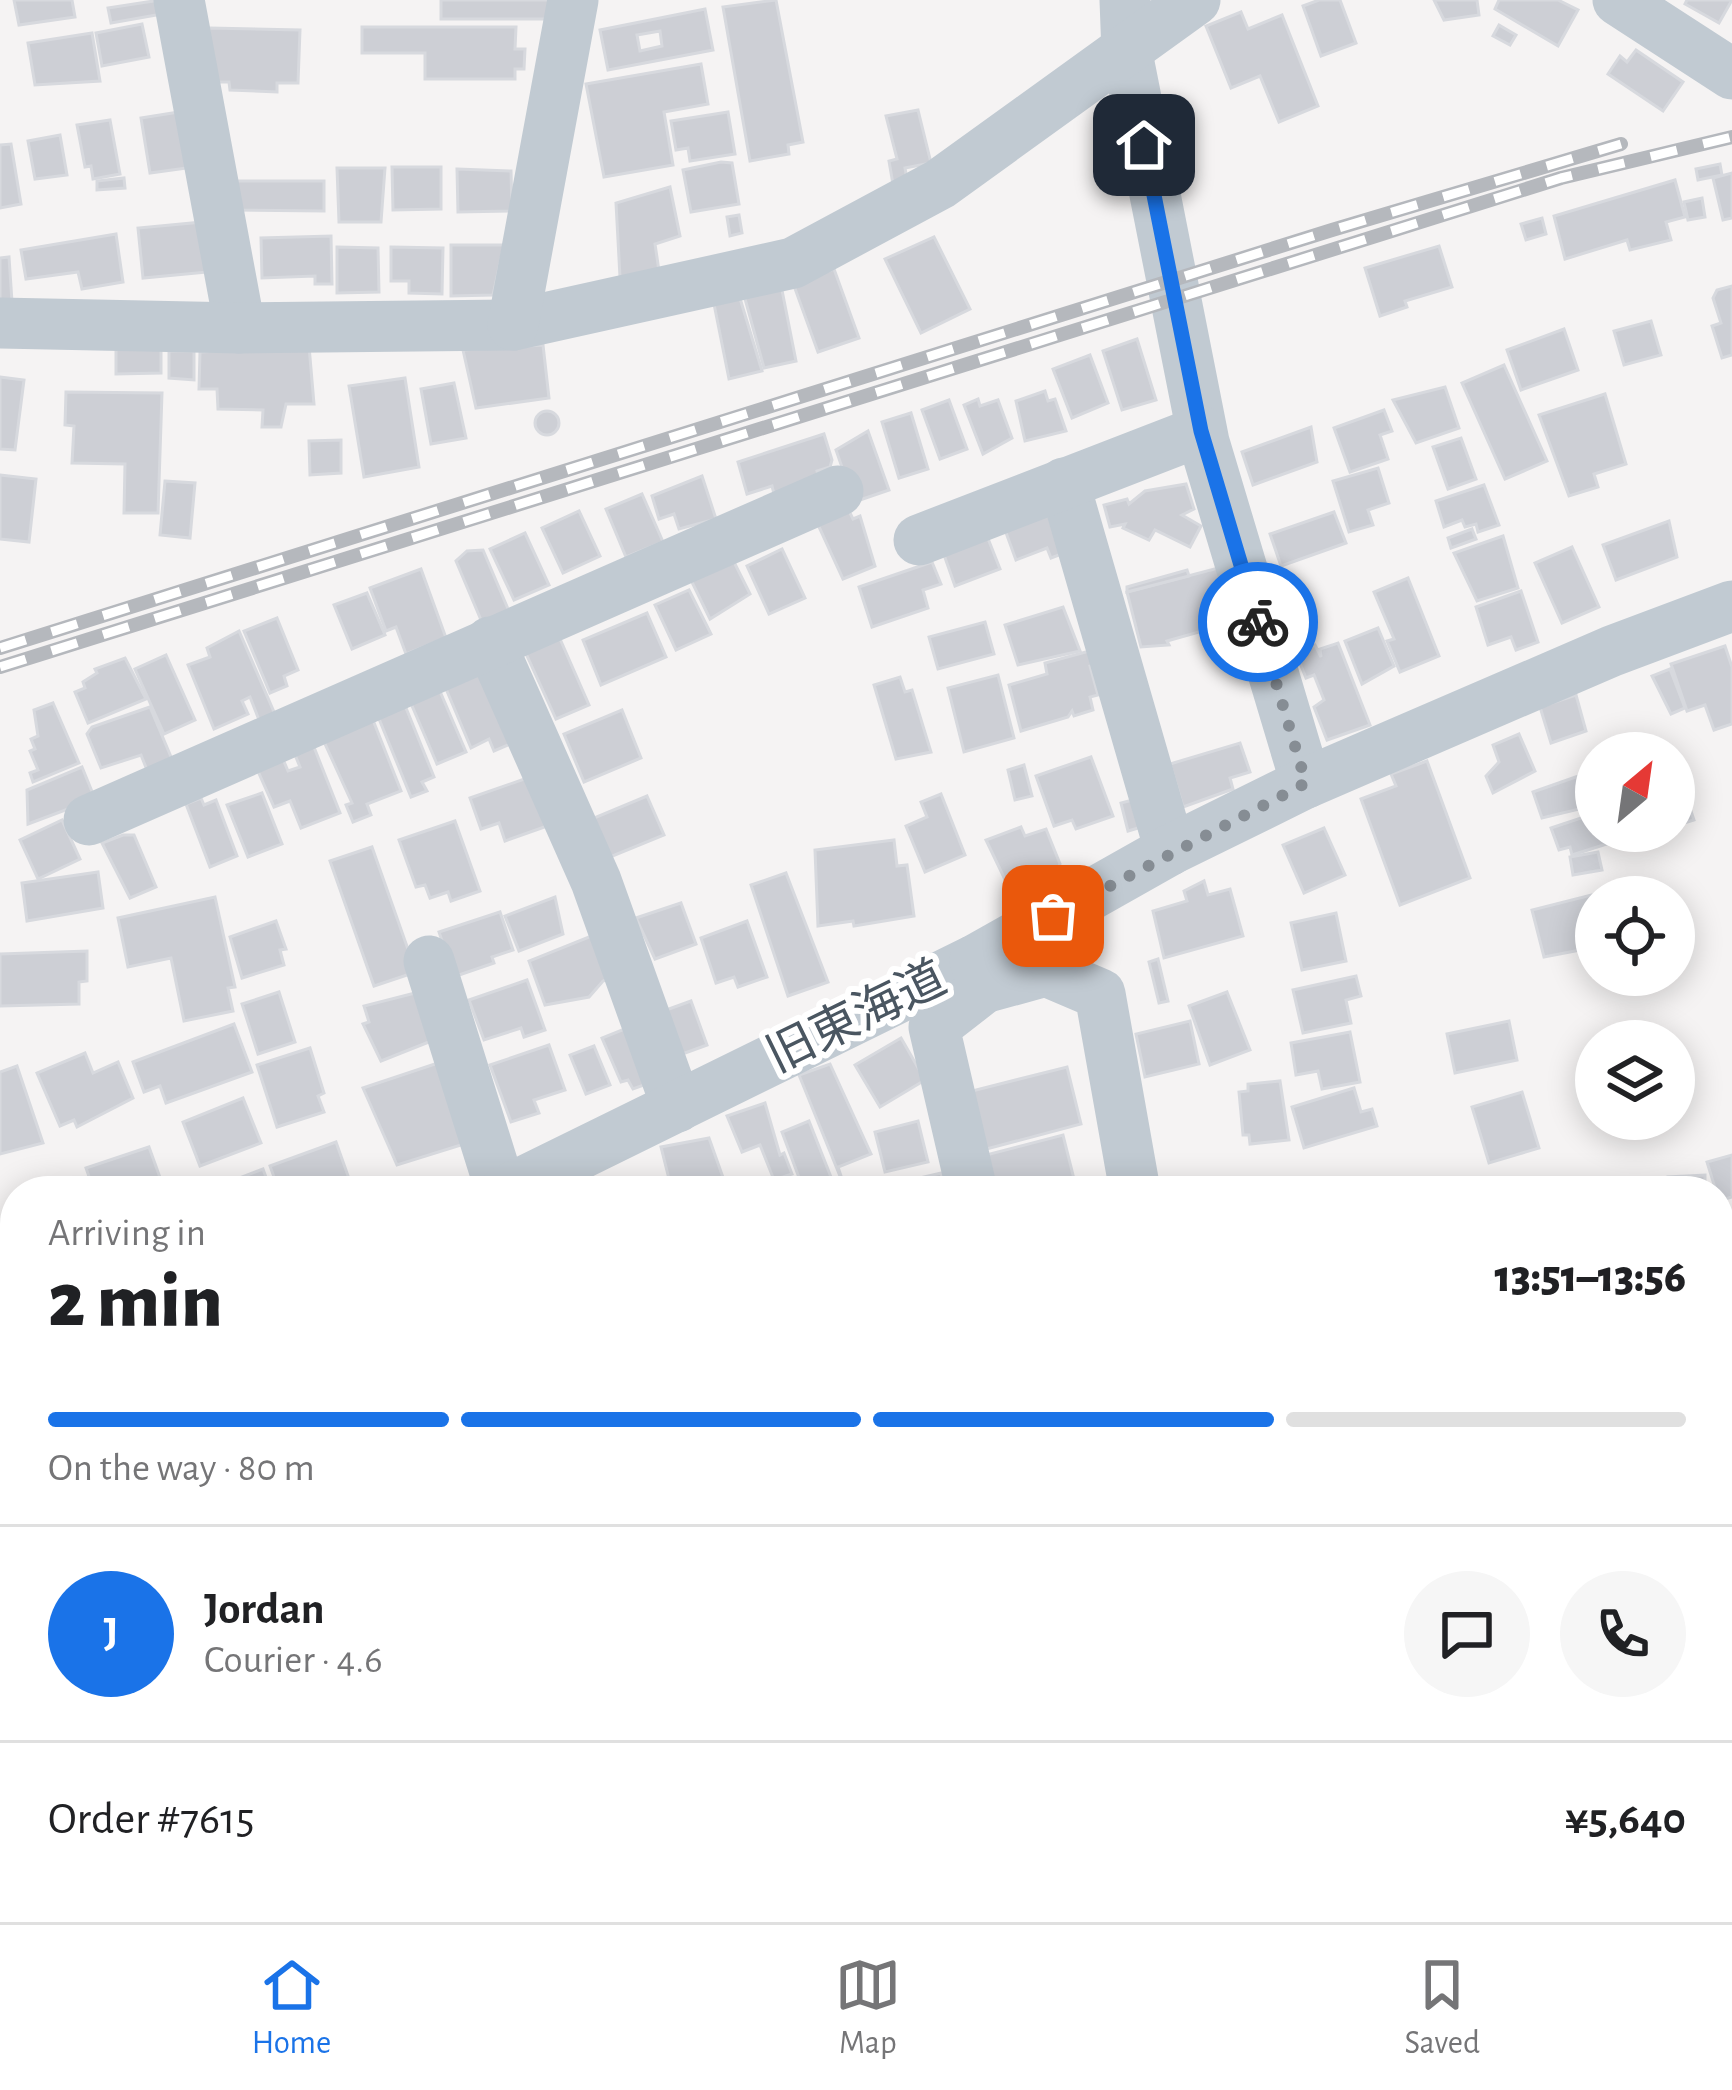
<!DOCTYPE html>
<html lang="en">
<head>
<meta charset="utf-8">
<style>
	:root { --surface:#fff; --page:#f6f6f6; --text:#202124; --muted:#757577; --line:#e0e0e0; --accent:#1a73e8 }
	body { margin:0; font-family:"Alegreya Sans","Noto Sans JP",sans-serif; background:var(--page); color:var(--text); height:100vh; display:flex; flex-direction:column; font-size:45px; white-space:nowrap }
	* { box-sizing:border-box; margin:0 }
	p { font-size:39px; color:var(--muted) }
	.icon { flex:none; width:66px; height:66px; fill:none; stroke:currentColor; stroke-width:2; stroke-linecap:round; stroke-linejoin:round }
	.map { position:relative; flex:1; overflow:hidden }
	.panel { position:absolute; left:0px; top:1176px; width:1734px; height:747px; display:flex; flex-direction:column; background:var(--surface); border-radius:48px 48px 0 0; box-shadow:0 6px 30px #0003 }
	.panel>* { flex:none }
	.needle { width:78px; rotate:29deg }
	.controls { position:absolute; left:1575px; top:732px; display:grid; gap:24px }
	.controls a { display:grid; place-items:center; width:120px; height:120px; border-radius:50%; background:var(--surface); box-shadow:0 6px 30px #0003; font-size:60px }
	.pin { position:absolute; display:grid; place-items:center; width:102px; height:102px; color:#fff; margin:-51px; border-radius:24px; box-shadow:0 6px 18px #0006 }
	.courier { position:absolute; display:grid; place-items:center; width:120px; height:120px; margin:-60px; border:9px solid #1a73e8; border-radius:50%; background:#fff; color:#222; box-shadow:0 3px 15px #0007 }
	.summary em { font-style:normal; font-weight:800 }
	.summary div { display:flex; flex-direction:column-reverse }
	.summary { display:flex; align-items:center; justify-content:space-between; height:204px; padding:0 48px }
	h1 { font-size:78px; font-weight:800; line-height:90px }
	.bar { display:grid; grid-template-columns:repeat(4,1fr); gap:18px 12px; align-content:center; height:144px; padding:0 48px }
	.bar i { height:15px; border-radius:9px; background:var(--line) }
	.bar .on { background:var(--accent) }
	.bar p { grid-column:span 4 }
	.line { display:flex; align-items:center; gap:30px; padding:0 48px; border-top:3px solid var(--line) }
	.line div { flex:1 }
	.round { display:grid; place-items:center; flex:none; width:126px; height:126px; border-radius:63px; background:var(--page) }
	.menu { display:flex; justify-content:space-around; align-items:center; height:168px; border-top:3px solid var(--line); background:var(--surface); font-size:33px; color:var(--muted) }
	.menu a { display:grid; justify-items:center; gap:6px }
	.menu .on { color:var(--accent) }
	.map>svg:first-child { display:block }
</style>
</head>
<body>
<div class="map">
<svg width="1732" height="1922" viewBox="0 0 1732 1922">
	<rect width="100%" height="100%" fill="#f5f3f3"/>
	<g fill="#cdcfd5" stroke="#d7d9de" stroke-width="3" fill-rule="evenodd">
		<path d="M14 0H72L75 17 19 25Z"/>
		<path d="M160 0 162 14 111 23 108 8Z"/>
		<rect x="441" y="0" width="117" height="19"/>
		<path d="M776 0 803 142 788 145 789 154 750 161 723 7Z"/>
		<path d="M1319 0H1340L1356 43 1321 56 1303 6Z"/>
		<path d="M1434 0H1477L1479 15 1444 20Z"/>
		<path d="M1499 0H1558L1578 10 1558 46 1495 9Z"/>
		<path d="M1687 0H1732L1719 23 1685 4Z"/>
		<path d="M705 9 713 50 608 70 600 30ZM660 31 662 46 640 51 637 35Z"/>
		<path d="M1241 12 1248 29 1282 15 1318 106 1279 122 1260 76 1231 88 1206 26Z"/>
		<path d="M142 24 149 57 102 66 96 33Z"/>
		<path d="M1499 25 1516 35 1510 45 1493 36Z"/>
		<path d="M362 27H516L515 49H525L524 69H515V79H425V53H362Z"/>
		<path d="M209 28 300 30 298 83H277V92L230 90 229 82H208Z"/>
		<path d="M92 33 100 81 35 85 28 43Z"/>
		<path d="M1636 50 1683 82 1663 111 1608 74 1620 56 1627 62Z"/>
		<path d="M701 64 708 104 664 112 673 165 604 177 586 84Z"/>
		<path d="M918 110 931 163 905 168 908 186 894 190 889 161 897 159 886 116Z"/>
		<path d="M185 111 194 167 150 173 141 118Z"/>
		<path d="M728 112 735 154 690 161 688 148 676 150 671 121Z"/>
		<path d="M110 120 120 174 93 179 91 166 85 167 77 125Z"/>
		<path d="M60 135 67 175 35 179 28 141Z"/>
		<path d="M11 144 21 204 0 208V145Z"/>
		<path d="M721 162 732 163 739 204 691 212 683 170Z"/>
		<path d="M1720 164 1722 175 1698 180 1696 169Z"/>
		<path d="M392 167H441V209L393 210Z"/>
		<path d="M337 168H385L381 222H339Z"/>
		<path d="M457 169 511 171 512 211 458 212Z"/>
		<path d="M1732 173V218L1723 220 1713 178Z"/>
		<path d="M124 178 125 188 97 190V181Z"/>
		<path d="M1675 180 1685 217 1666 222 1671 240 1630 250 1627 240 1565 259 1554 216Z"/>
		<path d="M237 181H324V211L237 210Z"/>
		<path d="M670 187 680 236 655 244 659 271 620 277 616 203Z"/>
		<path d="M1702 198 1705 217 1688 220 1684 202Z"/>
		<path d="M739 215 742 233 730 236 727 217Z"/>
		<path d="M1542 218 1546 234 1526 240 1521 224Z"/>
		<path d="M203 222 208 272 143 278 138 228Z"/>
		<path d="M116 234 123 282 82 289 78 272 26 279 21 250Z"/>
		<path d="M331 236 332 284H315V276L262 278 261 238Z"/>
		<path d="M934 237 970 309 921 333 885 259Z"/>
		<path d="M451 245H504L493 295 451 296Z"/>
		<path d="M1439 246 1452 287 1405 301 1407 307 1380 316 1365 268Z"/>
		<path d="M337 247 378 248 379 292 337 293Z"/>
		<path d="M391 247 443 248 442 294 409 293V281H391Z"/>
		<path d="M9 257 12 302 0 303V258Z"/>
		<path d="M834 269 859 338 818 352 793 283Z"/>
		<path d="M779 275 796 361 764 368 741 284Z"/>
		<path d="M1732 286V355L1722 358 1712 326 1721 323 1713 298 1717 290Z"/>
		<path d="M739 295 762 371 729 379 714 304Z"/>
		<path d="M1651 321 1661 355 1624 365 1614 331Z"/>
		<path d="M1564 329 1578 370 1521 390 1507 350Z"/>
		<path d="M1137 339 1156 400 1122 410 1103 351Z"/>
		<path d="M543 345 549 398 476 408 463 350Z"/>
		<path d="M309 346 314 404H286L281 427H262L263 410 218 409 217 389H199L200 352Z"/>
		<path d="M161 347V373L116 374V348Z"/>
		<path d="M169 351H194V380L169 378Z"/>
		<path d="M1090 355 1108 403 1072 418 1053 369Z"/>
		<path d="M1504 365 1547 461 1505 479 1462 383Z"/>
		<path d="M0 377 24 380 15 450 0 449Z"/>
		<path d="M405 378 419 467 364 477 349 386Z"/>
		<path d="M454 383 466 438 431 444 421 389Z"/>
		<path d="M1445 387 1459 428 1416 443 1393 400Z"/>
		<path d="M1045 391 1048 401 1055 399 1066 431 1025 441 1016 401Z"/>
		<path d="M66 392 162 393 158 513H124L125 464 72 463 74 426 65 425Z"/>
		<path d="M1605 394 1626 464 1594 474 1598 487 1569 496 1539 415Z"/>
		<path d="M978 399 980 406 998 400 1012 438 983 454 964 405Z"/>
		<path d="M949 400 967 449 940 459 922 410Z"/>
		<path d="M1384 410 1392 431 1380 435 1388 459 1350 472 1334 428Z"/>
		<circle cx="547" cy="423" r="12"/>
		<path d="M911 413 928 469 899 478 882 422Z"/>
		<path d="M1311 427 1317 462 1253 485 1242 452Z"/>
		<path d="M868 431 889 490 854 502 836 450Z"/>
		<path d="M824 434 832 460 830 467 817 471 819 479 774 494 772 486 747 494 738 462Z"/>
		<path d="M1461 438 1476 479 1448 489 1433 447Z"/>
		<path d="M341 440V473L310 475 309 441Z"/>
		<path d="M1378 468 1389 503 1368 510 1373 525 1349 532 1333 481Z"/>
		<path d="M0 475 36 479 29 542 0 539Z"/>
		<path d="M702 476 716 519 679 529 674 514 659 519 652 496Z"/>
		<path d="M165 481 195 483 190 538 160 535Z"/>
		<path d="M1186 484 1194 509 1182 515 1201 526 1190 547 1155 530 1149 540 1123 528 1125 524 1110 527 1104 505 1127 499 1129 504 1145 491Z"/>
		<path d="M1484 485 1499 525 1478 532 1476 524 1465 527 1462 520 1444 527 1436 501Z"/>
		<path d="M642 494 663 542 626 557 606 509Z"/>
		<path d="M845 503 853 519 860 516 875 566 843 579 814 516Z"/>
		<path d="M1059 510 1075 549 1051 558 1047 548 1016 560 1005 530Z"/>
		<path d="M579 511 600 556 563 573 542 528Z"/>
		<path d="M1334 512 1346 543 1281 566 1270 534Z"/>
		<path d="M1669 521 1677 557 1616 580 1603 545Z"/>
		<path d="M1472 529 1476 539 1451 548 1448 538Z"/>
		<path d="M525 533 549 585 514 600 490 549Z"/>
		<path d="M987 536 1000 569 955 586 943 552Z"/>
		<path d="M1503 536 1518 588 1477 601 1454 553Z"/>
		<path d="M1572 547 1599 607 1562 623 1535 563Z"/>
		<path d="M782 549 805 598 769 614 747 566Z"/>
		<path d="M483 550 511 616 484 627 456 561 467 551Z"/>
		<path d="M730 554 750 594 710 619 688 574Z"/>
		<path d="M932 562 941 584 923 590 928 608 872 627 859 587Z"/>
		<path d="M1218 568 1231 623 1167 641 1169 645 1141 647 1127 592Z"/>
		<path d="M421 569 446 638 406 654 396 627 386 631 370 588Z"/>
		<path d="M1187 570 1189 576 1127 592V587Z"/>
		<path d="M1408 578 1439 656 1400 672 1387 641 1394 639 1374 592Z"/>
		<path d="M689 590 711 634 676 650 655 605Z"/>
		<path d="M1521 591 1538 642 1516 650 1511 637 1488 645 1476 607Z"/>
		<path d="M367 593 385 635 352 649 334 605Z"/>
		<path d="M1063 607 1080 651 1018 665 1005 625Z"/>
		<path d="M647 613 666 657 601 685 583 640Z"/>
		<path d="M277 618 298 670 284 676 287 686 270 693 244 631Z"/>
		<path d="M985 622 994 654 938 669 929 637Z"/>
		<path d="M1378 628 1394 666 1362 684 1345 641Z"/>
		<path d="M239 631 277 719 261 725 250 697 242 701 248 714 214 729 188 665 210 657 207 648Z"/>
		<path d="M557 632 589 705 556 719 523 647Z"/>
		<path d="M1338 643 1370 725 1327 740 1314 707 1324 700 1314 675 1306 678 1296 653 1315 645 1321 657 1320 649Z"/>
		<path d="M1725 646 1732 667V724L1714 730 1705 705 1687 711 1671 664Z"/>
		<path d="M1093 650 1098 664 1090 666 1098 695 1090 697 1093 710 1074 716 1072 711 1068 717 1021 731 1009 685 1047 674 1045 663Z"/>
		<path d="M166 655 195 720 164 734 135 669Z"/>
		<path d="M125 658 146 699 88 723 75 692 85 688 83 682 97 673 95 669Z"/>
		<path d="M1670 669 1685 708 1671 714 1652 676Z"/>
		<path d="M492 670 520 740 494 751 489 739 471 748 444 684Z"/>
		<path d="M998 675 1014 738 964 752 948 688Z"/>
		<path d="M900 677 905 692 912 690 931 752 896 759 874 685Z"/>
		<path d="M439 689 466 752 437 764 410 701Z"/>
		<path d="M1576 695 1586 731 1551 743 1540 707Z"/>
		<path d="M402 698 434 777 422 782 427 791 411 797 375 709Z"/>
		<path d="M53 703 79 763 33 782 30 773 38 770 30 751 35 749 31 739 38 736 34 710Z"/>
		<path d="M150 707 174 764 149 775 141 755 101 768 87 734 92 727Z"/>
		<path d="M622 710 641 758 584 782 564 734Z"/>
		<path d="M371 715 401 791 367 804 371 815 353 822 346 805 352 803 321 735Z"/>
		<path d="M1519 734 1535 771 1493 793 1486 776 1499 762 1493 745Z"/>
		<path d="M310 737 340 813 301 828 290 801 274 807 253 760 280 752 288 771 300 767 291 745Z"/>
		<path d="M1240 743 1250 772 1230 778 1233 789 1183 807 1170 764Z"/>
		<path d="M1091 757 1113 816 1076 829 1072 820 1054 826 1036 776Z"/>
		<path d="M1427 761 1470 878 1400 905 1361 799 1396 786 1391 774Z"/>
		<path d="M1674 761 1694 820 1674 826Z"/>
		<path d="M1024 765 1032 796 1015 800 1008 770Z"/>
		<path d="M82 767 95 799 28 824 27 790Z"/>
		<path d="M1587 773 1596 805 1542 818 1533 792Z"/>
		<path d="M533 776 550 825 505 841 499 823 481 829 470 798Z"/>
		<path d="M262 793 282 844 248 857 227 805Z"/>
		<path d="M941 794 965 855 925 872 906 826 927 817 921 802Z"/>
		<path d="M647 796 664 835 610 857 594 818Z"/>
		<path d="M201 798 204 805 216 800 237 856 210 867 186 804Z"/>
		<path d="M1136 799 1145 826 1128 831 1121 803Z"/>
		<path d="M1596 813V831H1612L1616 841 1572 855 1570 847 1559 850 1551 828Z"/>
		<path d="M62 820 80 859 38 879 20 840Z"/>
		<path d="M455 821 480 891 451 901 448 892 430 898 425 885 416 887 399 840Z"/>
		<path d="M1021 827 1025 836 1046 829 1060 864 1056 871 1010 890 986 840Z"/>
		<path d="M1324 828 1345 875 1304 893 1283 845Z"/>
		<path d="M123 835H134L156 887 130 898 102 843Z"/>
		<path d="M894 840 897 866 907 865 914 916 854 926 853 921 818 926 815 850Z"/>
		<path d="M372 847 416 972 374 986 330 861Z"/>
		<path d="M1598 852 1602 870 1573 875 1570 857Z"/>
		<path d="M98 872 103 908 27 921 22 883Z"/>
		<path d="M786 873 828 982 788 996 751 885Z"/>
		<path d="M1204 881 1208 895 1230 889 1243 936 1164 958 1153 911 1187 901 1184 891Z"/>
		<path d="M1615 889 1617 897H1596V947L1544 957 1532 910Z"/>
		<path d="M215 897 235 987 228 988 233 1011 184 1021 171 958 128 967 118 918Z"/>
		<path d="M555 897 563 934 519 951 505 916Z"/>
		<path d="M681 903 696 944 655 959 636 918Z"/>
		<path d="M500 912 513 950 492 957 494 963 459 975 452 970 439 932Z"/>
		<path d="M1336 913 1346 961 1302 970 1291 923Z"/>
		<path d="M276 921 286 949 280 950 284 965 242 978 230 937Z"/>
		<path d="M747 921 767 977 738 987 734 977 716 983 701 938Z"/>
		<path d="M604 931 621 974 603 981 589 997 545 1005 529 961Z"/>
		<path d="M87 951V981L79 982V1004L0 1006V954Z"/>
		<path d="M1158 959 1168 1001 1159 1003 1149 962Z"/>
		<path d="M1356 976 1361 996 1346 1000 1351 1023 1303 1033 1293 990Z"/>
		<path d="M527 980 545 1030 524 1037 521 1028 484 1040 469 1000Z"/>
		<path d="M279 992 295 1042 258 1054 242 1004Z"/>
		<path d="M1227 992 1250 1050 1210 1065 1189 1006Z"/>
		<path d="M415 993 444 1036 381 1061 363 1024 369 1022 364 1006Z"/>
		<path d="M691 1001 707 1045 674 1057 658 1013Z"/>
		<path d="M1190 1021 1199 1064 1145 1077 1136 1034Z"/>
		<path d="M1509 1021 1517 1060 1455 1073 1447 1034Z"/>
		<path d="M642 1022 663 1078 633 1089 628 1080 621 1082 602 1038Z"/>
		<path d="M234 1024 252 1072 166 1103 160 1086 144 1092 133 1062Z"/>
		<path d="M1350 1032 1360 1082 1322 1089 1318 1071 1296 1075 1291 1043Z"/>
		<path d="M901 1038 925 1080 880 1107 855 1065Z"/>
		<path d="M549 1045 565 1090 534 1100 539 1113 511 1122 490 1065Z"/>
		<path d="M594 1046 610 1085 586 1094 570 1055Z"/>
		<path d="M310 1048 324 1093 318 1096 324 1112 277 1127 257 1065Z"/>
		<path d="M85 1053 93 1073 118 1062 133 1098 77 1127 74 1120 60 1126 37 1073Z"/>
		<path d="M453 1058 477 1140 397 1165 363 1088Z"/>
		<path d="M830 1064 871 1154 838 1167 846 1191 799 1075Z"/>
		<path d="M17 1066 43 1143 0 1154V1072Z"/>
		<path d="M1067 1067 1081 1124 979 1151 964 1093Z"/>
		<path d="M1280 1081 1289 1140 1250 1144 1249 1135H1243L1239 1092 1248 1091V1084Z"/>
		<path d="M1354 1088 1361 1112 1372 1109 1377 1126 1304 1148 1292 1107Z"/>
		<path d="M1522 1092 1539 1148 1489 1163 1472 1107Z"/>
		<path d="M243 1098 261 1143 200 1166 183 1122Z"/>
		<path d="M765 1103 780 1155 784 1153 792 1174 774 1180 760 1145 742 1152 727 1116Z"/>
		<path d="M809 1121 836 1190 835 1191H804L782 1132Z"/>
		<path d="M918 1121 928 1162 885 1172 875 1132Z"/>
		<path d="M1063 1135 1077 1191H995L986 1155Z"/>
		<path d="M709 1138 726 1186 672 1191 661 1147Z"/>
		<path d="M336 1142 352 1187 279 1191 270 1166Z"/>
		<path d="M149 1147 162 1183 139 1191H94L86 1168Z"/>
		<path d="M1732 1155V1197L1719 1201 1707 1162Z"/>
		<path d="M263 1169 271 1191H209L208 1190Z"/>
		<path d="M941 1173 946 1191H891L889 1185Z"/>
		<path d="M1705 1175V1184L1669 1187 1668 1177Z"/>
		<path d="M1732 1405V1463H1719V1406Z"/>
		<path d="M1719 1531 1732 1538V1574L1719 1576Z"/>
		<path d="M15 1698V1771L5 1774 0 1759V1703Z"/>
		<path d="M1721 1833 1732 1836V1888L1721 1885 1719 1878Z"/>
		<rect x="1090" y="1908" width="61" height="14"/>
		<path d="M1171 1908H1201L1202 1922H1171Z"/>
		<rect x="1262" y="1908" width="77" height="14"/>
		<path d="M1359 1908H1418L1417 1920 1359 1922Z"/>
	</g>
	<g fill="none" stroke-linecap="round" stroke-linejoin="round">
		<g stroke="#c1cad2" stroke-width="51">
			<path d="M179 0 240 328"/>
			<path d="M1125 0 1127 53 1204 442 1306 783"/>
			<path d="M1618 0 1732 74"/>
			<path d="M0 323 240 328 513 325 793 263 940 184 1195 0"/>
			<path d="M513 325 573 0"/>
			<path d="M1064 483 1170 850"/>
			<path d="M919 540 1201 431"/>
			<path d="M490 642 596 881 677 1107"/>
			<path d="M89 820 838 491"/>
			<path d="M429 961 501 1191"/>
			<path d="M984 988 1046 971 1100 994 1135 1191"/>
			<path d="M505 1191 975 960 1170 850 1306 783 1612 651 1732 606"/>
			<path d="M972 1191 934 1027 984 988 975 960"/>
			<path d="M0 1443 15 1436"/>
			<path d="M0 1512 15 1487"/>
			<path d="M1719 1514 1732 1513"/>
			<path d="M1719 1612 1732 1606"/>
			<path d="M1060 1922 1063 1908"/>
			<path d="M1556 1922 1579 1908"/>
		</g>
		<defs>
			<g id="rail">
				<path d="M0 648 1332 230 1621 144"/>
				<path d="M0 667 1561 178 1732 137"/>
			</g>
		</defs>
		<use href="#rail" stroke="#b5b8bd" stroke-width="14"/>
		<use href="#rail" stroke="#fff" stroke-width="9" stroke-dasharray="27" stroke-linecap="butt"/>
	</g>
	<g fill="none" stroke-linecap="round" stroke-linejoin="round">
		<path stroke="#868d94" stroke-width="12" stroke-dasharray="0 21.6" d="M1053 916 1306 783 1258 622"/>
		<path stroke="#1a73e8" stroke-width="15" d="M1144 145 1201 431 1258 622"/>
	</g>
	<g text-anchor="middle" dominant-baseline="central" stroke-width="12" stroke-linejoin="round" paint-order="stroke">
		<g font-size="48" fill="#4a5661" stroke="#fff">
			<text transform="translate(857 1018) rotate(-26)">旧東海道</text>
		</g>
	</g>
</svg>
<div class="controls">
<a><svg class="needle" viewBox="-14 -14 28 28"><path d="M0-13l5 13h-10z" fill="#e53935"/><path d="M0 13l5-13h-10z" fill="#757577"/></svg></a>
<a><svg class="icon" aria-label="locate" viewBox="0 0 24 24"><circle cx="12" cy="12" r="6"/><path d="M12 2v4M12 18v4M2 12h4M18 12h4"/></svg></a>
<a><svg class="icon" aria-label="layers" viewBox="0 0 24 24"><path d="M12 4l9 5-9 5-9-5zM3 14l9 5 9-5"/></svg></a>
</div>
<div class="pin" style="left:1053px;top:916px;background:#ea580c"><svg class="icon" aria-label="bag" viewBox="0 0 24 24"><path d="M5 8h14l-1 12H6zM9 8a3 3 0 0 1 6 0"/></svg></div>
<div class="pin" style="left:1144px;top:145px;background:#1f2937"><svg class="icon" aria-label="home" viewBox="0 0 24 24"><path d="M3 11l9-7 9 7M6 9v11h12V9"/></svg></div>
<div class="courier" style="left:1258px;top:622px"><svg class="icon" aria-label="bike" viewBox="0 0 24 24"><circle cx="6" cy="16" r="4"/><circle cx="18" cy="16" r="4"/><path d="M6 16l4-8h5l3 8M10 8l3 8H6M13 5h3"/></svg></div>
<section class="panel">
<div class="summary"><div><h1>2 min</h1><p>Arriving in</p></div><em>13:51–13:56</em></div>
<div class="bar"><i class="on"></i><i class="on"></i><i class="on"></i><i></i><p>On the way · 80 m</p></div>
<div class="line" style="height:216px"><b class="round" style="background:var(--accent);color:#fff">J</b><div><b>Jordan</b><p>Courier · 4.6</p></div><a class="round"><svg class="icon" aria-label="chat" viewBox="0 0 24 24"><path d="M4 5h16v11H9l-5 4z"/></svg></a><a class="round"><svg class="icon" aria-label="phone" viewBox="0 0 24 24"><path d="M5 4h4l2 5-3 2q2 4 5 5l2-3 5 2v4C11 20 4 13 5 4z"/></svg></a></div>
<div class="line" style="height:156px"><div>Order #7615</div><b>¥5,640</b></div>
</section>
</div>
<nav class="menu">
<a class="on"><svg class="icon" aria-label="home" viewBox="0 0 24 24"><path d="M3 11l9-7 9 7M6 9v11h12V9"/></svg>Home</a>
<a><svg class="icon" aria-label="map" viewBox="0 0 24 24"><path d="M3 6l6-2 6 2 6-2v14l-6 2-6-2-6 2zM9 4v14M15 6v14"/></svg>Map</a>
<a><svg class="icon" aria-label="saved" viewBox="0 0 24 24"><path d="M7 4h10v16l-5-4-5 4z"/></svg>Saved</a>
</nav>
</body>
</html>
